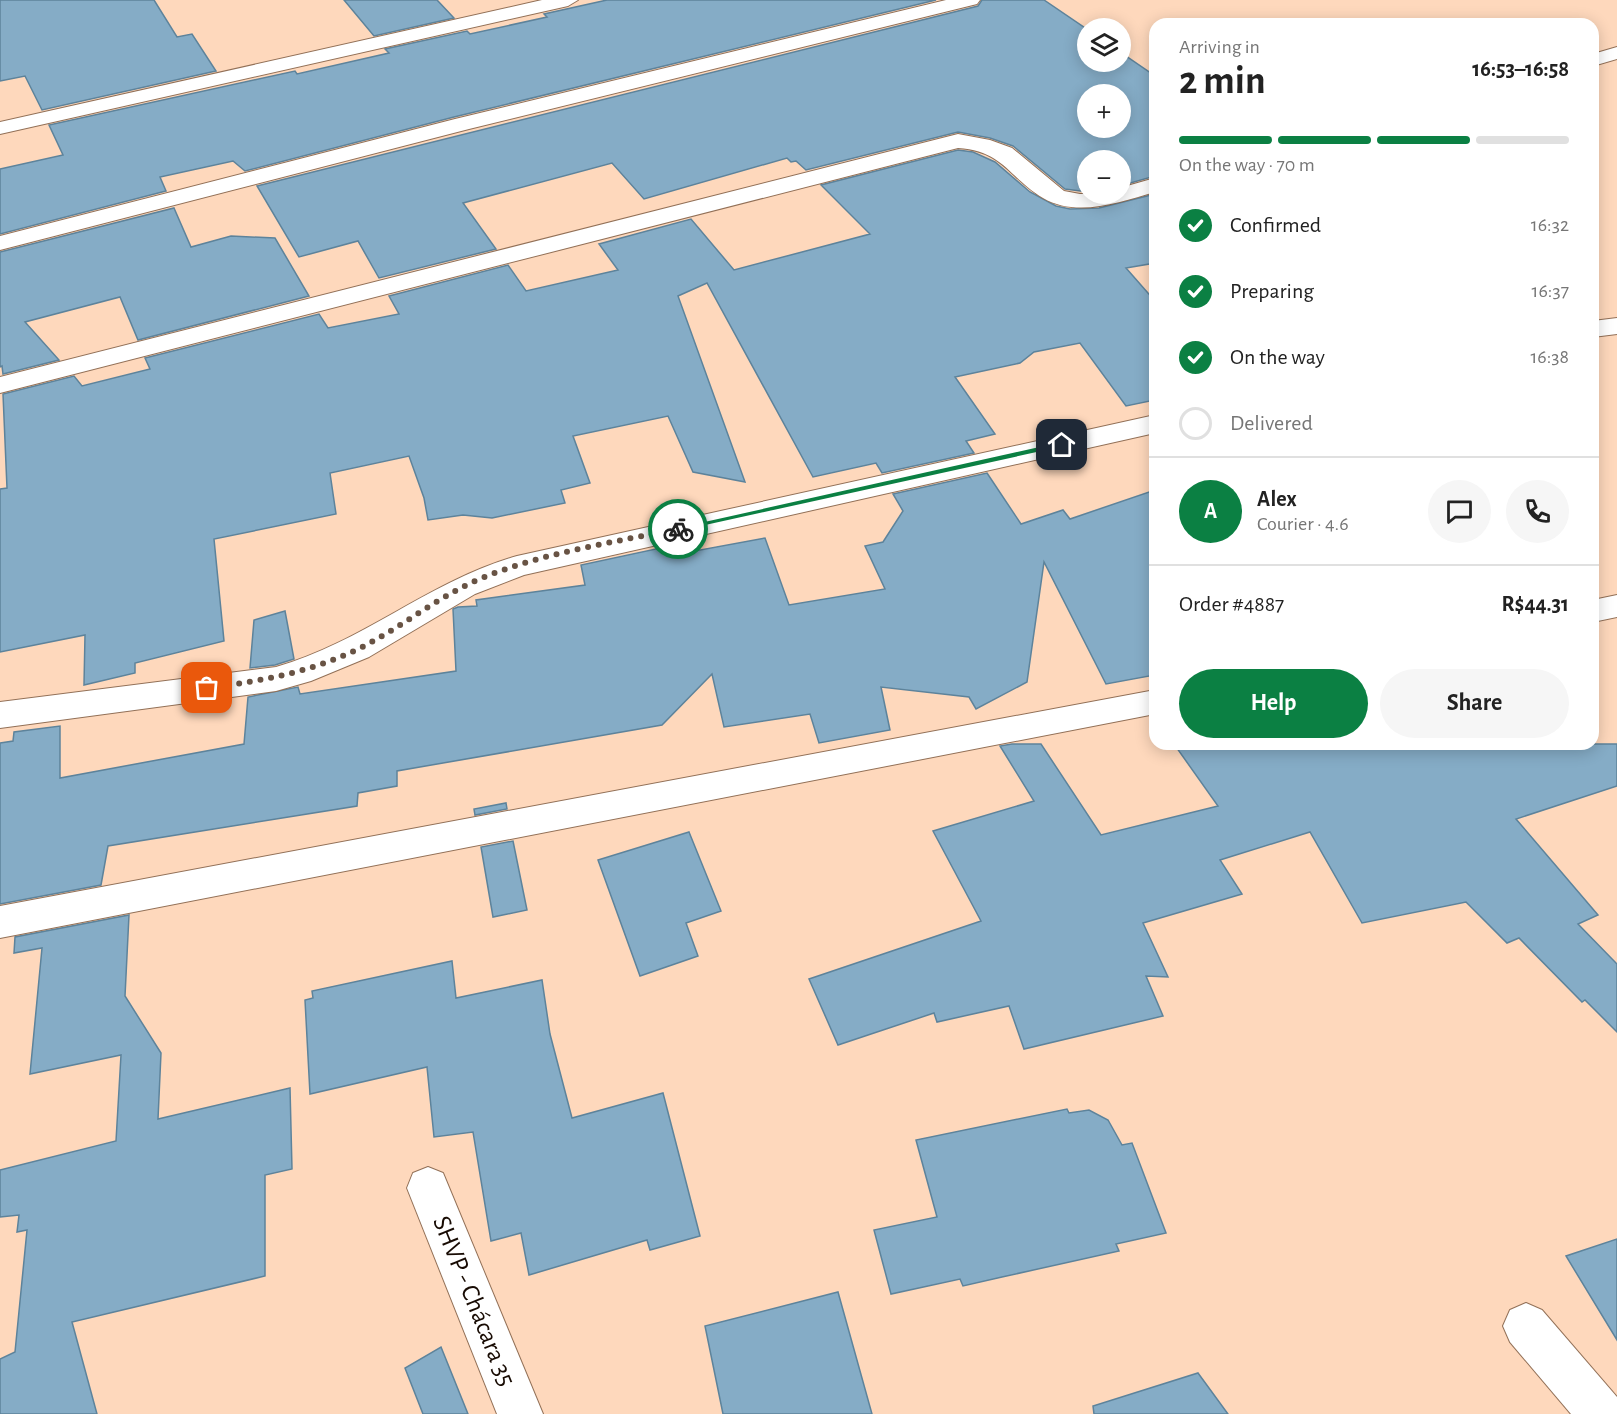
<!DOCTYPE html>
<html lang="en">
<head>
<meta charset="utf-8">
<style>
	:root { --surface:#fff; --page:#f6f6f6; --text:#222; --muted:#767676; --line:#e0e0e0; --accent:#0b8043 }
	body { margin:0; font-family:"Alegreya Sans",sans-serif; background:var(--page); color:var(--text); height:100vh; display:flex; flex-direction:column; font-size:22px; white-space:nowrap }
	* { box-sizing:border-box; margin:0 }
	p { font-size:20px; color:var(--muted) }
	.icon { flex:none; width:33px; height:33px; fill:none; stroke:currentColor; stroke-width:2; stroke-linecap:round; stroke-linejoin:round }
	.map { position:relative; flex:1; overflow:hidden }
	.panel { position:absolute; left:1149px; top:18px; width:450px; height:732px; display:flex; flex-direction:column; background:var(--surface); border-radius:18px; box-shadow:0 3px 15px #0003 }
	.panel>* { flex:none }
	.buttons { position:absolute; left:1077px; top:18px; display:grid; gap:12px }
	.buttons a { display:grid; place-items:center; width:54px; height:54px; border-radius:50%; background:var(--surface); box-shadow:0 3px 15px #0003; font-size:30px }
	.pin { position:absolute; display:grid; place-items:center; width:51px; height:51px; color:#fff; margin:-26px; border-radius:12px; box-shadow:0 3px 9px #0006 }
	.courier { position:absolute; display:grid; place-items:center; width:60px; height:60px; margin:-30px; border:4px solid #0b8043; border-radius:50%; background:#fff; color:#222; box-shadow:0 2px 8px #0007 }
	.head em { font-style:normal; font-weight:700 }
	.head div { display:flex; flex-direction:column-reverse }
	.head { display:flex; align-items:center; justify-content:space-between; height:102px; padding:0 30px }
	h1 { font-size:39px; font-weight:700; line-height:45px }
	.bar { display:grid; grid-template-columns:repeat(4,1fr); gap:9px 6px; align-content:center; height:72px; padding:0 30px }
	.bar i { height:8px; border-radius:4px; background:var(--line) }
	.bar .active { background:var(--accent) }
	.bar p { grid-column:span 4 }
	.line { display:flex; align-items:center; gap:15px; padding:0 30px; border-top:2px solid var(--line) }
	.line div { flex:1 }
	.round { display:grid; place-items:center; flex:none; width:63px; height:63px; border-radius:32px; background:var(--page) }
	ol { padding:0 30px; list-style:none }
	li { display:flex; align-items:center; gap:18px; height:66px }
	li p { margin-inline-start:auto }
	li .icon { padding:6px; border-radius:50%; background:var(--accent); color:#fff; stroke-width:4 }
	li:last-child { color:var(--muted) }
	li i { width:33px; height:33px; border:3px solid var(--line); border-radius:50% }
	.primary-button { display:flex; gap:12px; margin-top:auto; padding:12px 30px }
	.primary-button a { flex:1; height:69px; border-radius:36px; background:var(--accent); color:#fff; font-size:24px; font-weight:700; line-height:69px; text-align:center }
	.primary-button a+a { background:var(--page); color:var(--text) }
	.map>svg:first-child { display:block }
</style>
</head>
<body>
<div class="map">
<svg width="1617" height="1414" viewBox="0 0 1617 1414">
	<rect width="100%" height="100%" fill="#fed8bc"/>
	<g fill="#85acc6" stroke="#5d839b" stroke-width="1.5" fill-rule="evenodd">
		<path d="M0 0H154L177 37 192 34 216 71 42 110 25 76 0 81Z"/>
		<path d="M344 0H437L454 18 374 36Z"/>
		<path d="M607 0H936L454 117 245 171 233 161 160 177 166 191 0 234V169L63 155 49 125 295 71 297 74 389 53 385 49 467 31 470 34 547 17 544 14Z"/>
		<path d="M982 0H1044L1088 30V62H1120V52L1155 76V176L1120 186V160H1088V192L1065 189 1013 146 990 138 958 132 806 170 796 161 791 162 787 158 644 199 612 163 463 203 496 249 379 278 358 241 299 257 257 186 978 6ZM1088 94H1120V128H1088Z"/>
		<path d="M958 150 973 152 995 162 1030 192 1056 206 1070 209 1099 208 1155 194V263L1126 268 1155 301V400L1126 406 1080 343 1034 352 1020 363 955 377 995 434 966 441 974 453 882 473 876 463 813 477 707 283 678 296 745 482 693 472 668 416 573 436 590 483 561 490 565 503 492 518 463 515 428 520 424 498 409 456 330 473 336 514 214 539 224 641 135 663V673L84 685 85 635 0 652V489L7 488 3 394 74 376 82 386 150 369 145 358 319 314 328 328 399 314 389 296 508 265 526 291 618 270 599 244 691 219 734 270 870 234 821 185Z"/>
		<path d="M174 208 191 247 231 236 275 238 309 296 138 340 120 297 25 322 59 360 3 374 2 366 0 367V252Z"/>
		<path d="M987 473 1021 524 1063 510 1070 519 1155 490V675L1106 684 1044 562 1027 682 976 709 969 697 881 687 890 730 819 743 810 714 724 727 712 674 662 725 397 771V786L358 793 357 806 108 846 101 885 0 904V743L13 741 14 732 60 726V778L244 744 248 697 298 687 300 694 456 671 453 609 458 607 477 606 476 600 585 585 581 565 665 547 668 556 765 538 789 605 885 589 865 546 883 542 903 511 893 494Z"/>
		<path d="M285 611 294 659 275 665 250 668 254 620Z"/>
		<path d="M1012 744H1041L1101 835 1218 806 1174 744H1617V786L1516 819 1598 915 1578 924 1617 964V1032L1585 1000 1582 1002 1519 938 1507 943 1466 902 1362 923 1310 832 1220 860 1242 894 1143 923 1168 977 1146 976 1163 1016 1024 1049 1009 1006 937 1022 934 1013 838 1045 809 979 981 921 933 831 1034 801 1000 746Z"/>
		<path d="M506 803 507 809 475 815 474 809Z"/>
		<path d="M689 832 721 911 686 923 698 956 640 976 598 860Z"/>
		<path d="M513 841 527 910 493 917 481 847Z"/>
		<path d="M129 915 125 996 161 1053 158 1119 290 1088 292 1169 265 1175V1276L72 1322 97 1414H0V1359L15 1352 27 1230 17 1232 19 1215 0 1217V1170L116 1141 121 1055 30 1074 42 948 14 953 15 937Z"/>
		<path d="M452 961 456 998 542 980 550 1034 572 1118 663 1093 700 1236 650 1250 647 1240 529 1275 521 1233 491 1241 473 1132 434 1137 427 1067 310 1094 305 1000 313 998 312 991Z"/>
		<path d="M1067 1109 1069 1113 1089 1110 1108 1120 1122 1145 1132 1143 1166 1233 1116 1244 1119 1251 1002 1277 963 1286 960 1279 891 1294 874 1230 937 1217 916 1140Z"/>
		<path d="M1617 1239V1340L1566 1256Z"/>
		<path d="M838 1292 872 1414H723L705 1326Z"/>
		<path d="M441 1347 468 1414H423L405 1368Z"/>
		<path d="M1198 1373 1228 1414H1094L1093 1406Z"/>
	</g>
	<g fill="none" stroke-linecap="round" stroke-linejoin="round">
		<defs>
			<g id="minor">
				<path d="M542 0H578L568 6 0 134V122Z"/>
				<path d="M946 0H980L977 4 469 129 0 250V236L455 119Z"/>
				<path d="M1617 47V59L1593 66V54Z"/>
				<path d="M958 134 990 140 1012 148 1064 191 1080 194H1120V188L1155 178V192C1120 202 1077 218 1043 198 1009 178 1004 151 958 148L0 393V377Z"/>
				<path d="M1617 318V334L1593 337V321Z"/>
				<path d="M1155 415V433L524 575 475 594 369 657 311 681 276 691 0 728V702L276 667C364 642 429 581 517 556Z"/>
				<path d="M1617 595V617L1593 622V600Z"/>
				<path d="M1155 690V714L0 938V906Z"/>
				<path d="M428 1167 443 1173 543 1414H497L407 1188 413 1173Z"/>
				<path d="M1526 1303 1542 1310 1617 1397V1414H1571L1510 1342 1503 1326 1510 1310Z"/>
			</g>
		</defs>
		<use href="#minor" stroke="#927057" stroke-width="2"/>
		<use href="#minor" fill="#fff" fill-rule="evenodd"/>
	</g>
	<path fill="#0b8043" d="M1062 442 1064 446 678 531 673 529Z"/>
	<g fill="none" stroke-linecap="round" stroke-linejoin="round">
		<path stroke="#685344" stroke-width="6" stroke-dasharray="0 10.8" d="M207 688C260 681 308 673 356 650 402 628 440 594 487 576 547 552 615 542 678 529"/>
	</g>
	<g text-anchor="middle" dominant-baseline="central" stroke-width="6" stroke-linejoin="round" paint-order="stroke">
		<g font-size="26" fill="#180b03" stroke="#fff">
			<text transform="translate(474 1301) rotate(68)">SHVP - Chácara 35</text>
		</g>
	</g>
</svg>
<div class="buttons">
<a><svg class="icon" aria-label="layers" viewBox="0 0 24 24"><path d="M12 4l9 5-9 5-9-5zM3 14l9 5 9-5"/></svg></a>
<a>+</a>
<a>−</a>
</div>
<div class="pin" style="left:207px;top:688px;background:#ea580c"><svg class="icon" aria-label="bag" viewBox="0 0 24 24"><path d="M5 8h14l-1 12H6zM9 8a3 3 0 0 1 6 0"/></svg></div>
<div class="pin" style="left:1062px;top:445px;background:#1f2937"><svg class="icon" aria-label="home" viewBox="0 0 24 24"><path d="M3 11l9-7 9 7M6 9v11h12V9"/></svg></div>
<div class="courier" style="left:678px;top:529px"><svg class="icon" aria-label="bike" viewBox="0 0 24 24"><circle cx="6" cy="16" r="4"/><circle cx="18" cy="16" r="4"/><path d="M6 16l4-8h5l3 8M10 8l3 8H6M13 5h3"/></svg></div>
<section class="panel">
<div class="head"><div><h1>2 min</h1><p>Arriving in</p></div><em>16:53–16:58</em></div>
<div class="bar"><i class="active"></i><i class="active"></i><i class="active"></i><i></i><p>On the way · 70 m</p></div>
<ol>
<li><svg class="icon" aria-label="check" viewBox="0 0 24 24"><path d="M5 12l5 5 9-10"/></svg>Confirmed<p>16:32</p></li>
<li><svg class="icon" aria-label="check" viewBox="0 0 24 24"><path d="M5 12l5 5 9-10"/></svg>Preparing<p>16:37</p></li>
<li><svg class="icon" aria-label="check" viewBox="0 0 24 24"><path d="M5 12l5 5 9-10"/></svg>On the way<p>16:38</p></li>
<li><i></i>Delivered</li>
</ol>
<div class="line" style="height:108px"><b class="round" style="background:var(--accent);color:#fff">A</b><div><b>Alex</b><p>Courier · 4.6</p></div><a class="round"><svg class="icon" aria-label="chat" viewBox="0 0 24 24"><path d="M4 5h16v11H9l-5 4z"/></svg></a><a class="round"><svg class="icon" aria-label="phone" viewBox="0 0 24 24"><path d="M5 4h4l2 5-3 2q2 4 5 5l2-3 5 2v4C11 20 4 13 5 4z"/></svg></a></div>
<div class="line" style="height:78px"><div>Order #4887</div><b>R$44.31</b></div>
<div class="primary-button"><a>Help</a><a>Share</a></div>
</section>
</div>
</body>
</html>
